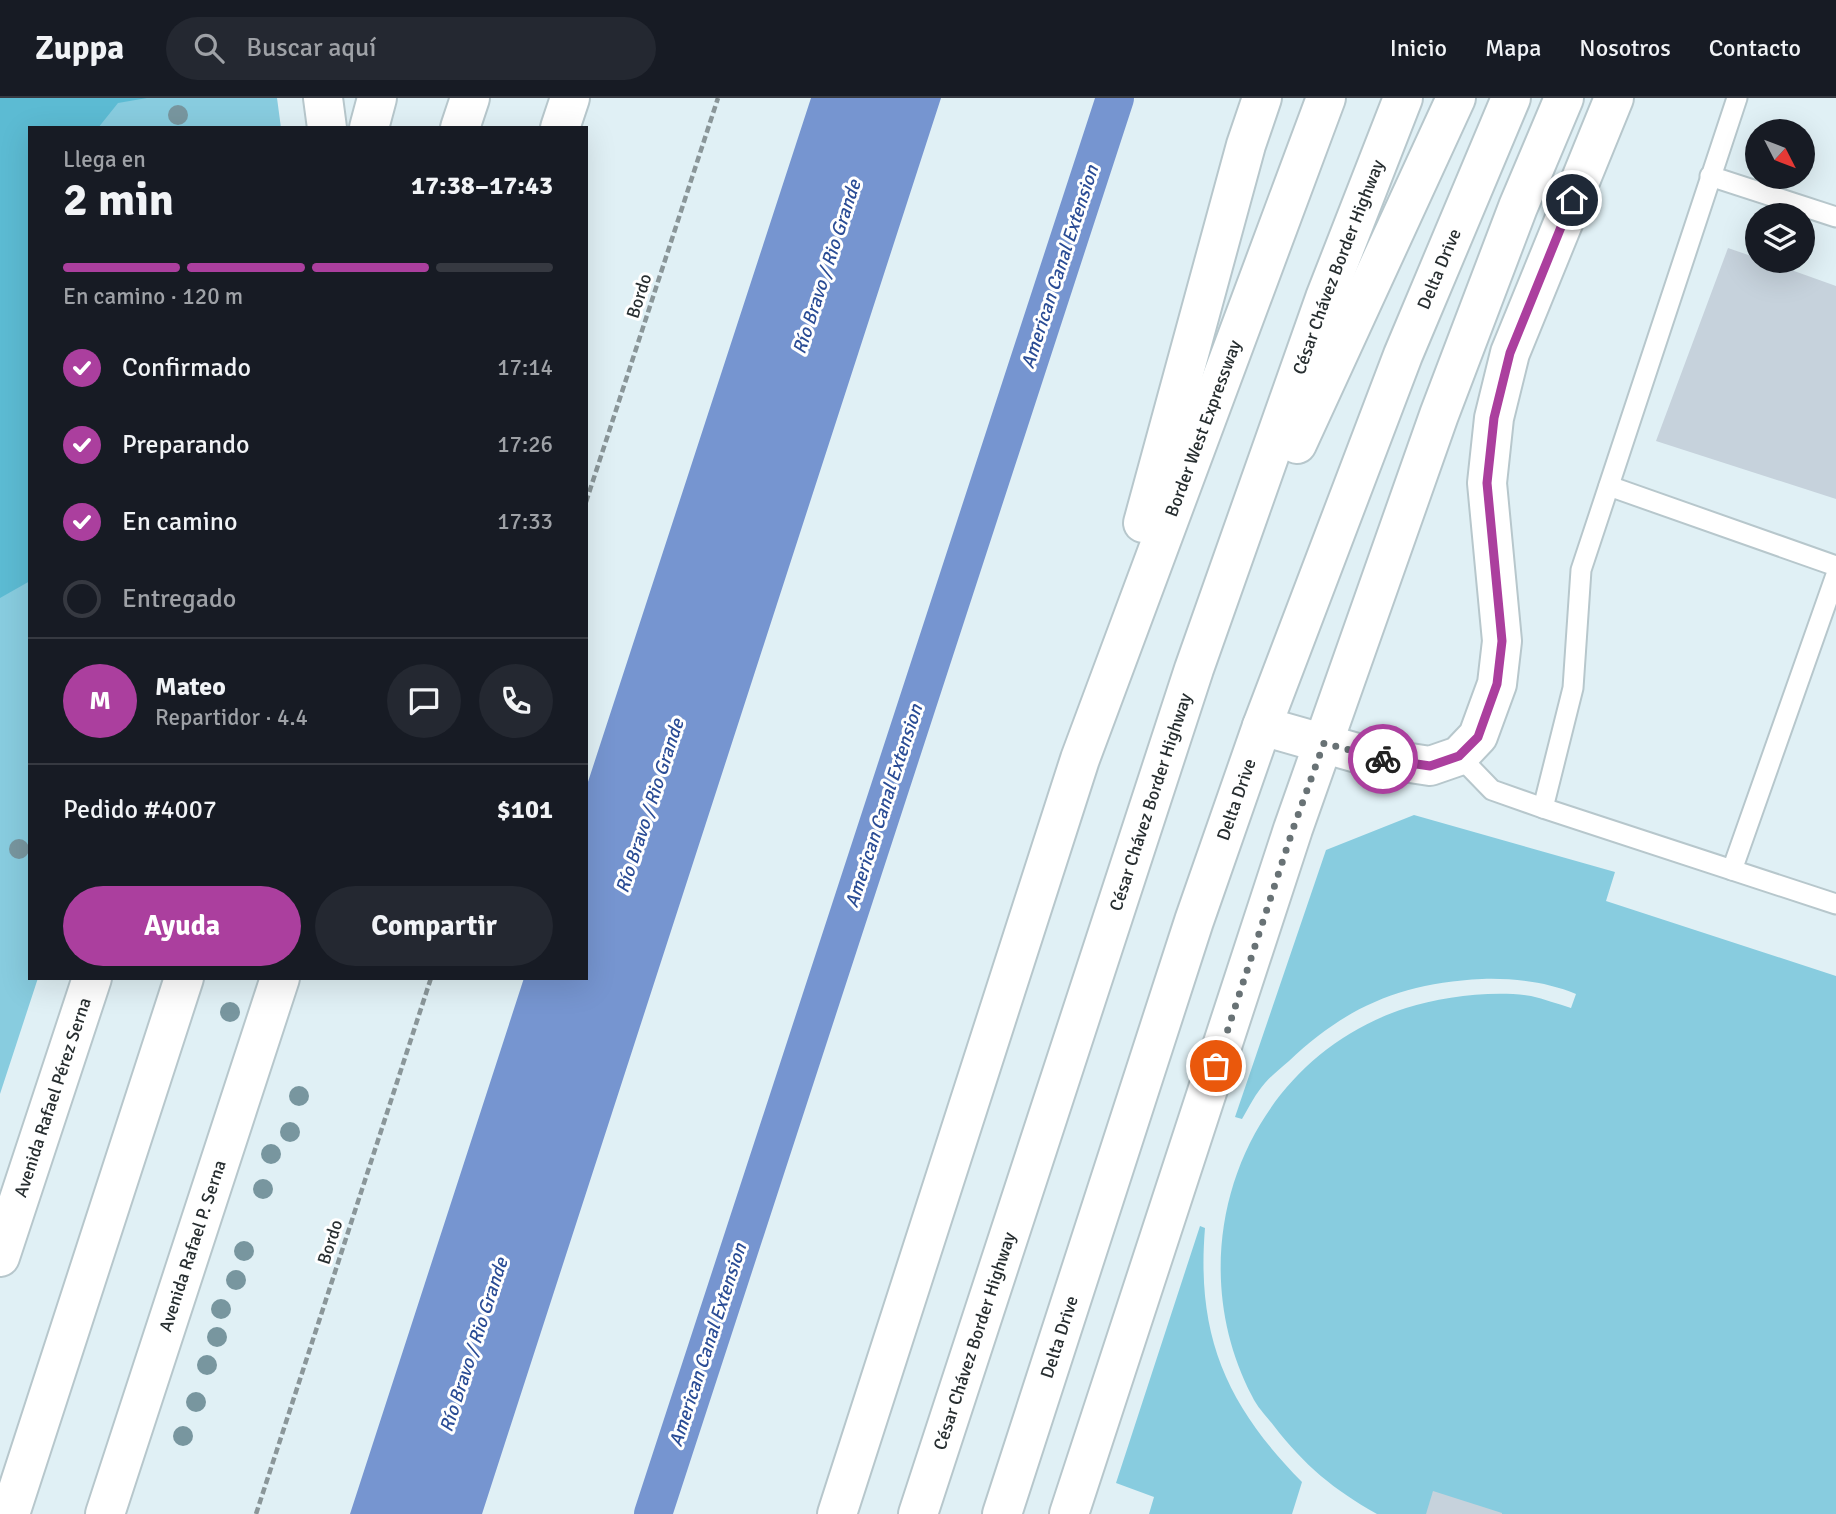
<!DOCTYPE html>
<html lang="es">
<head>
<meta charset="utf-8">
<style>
	:root { --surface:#171b24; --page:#242831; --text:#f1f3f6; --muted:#9ea1a6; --line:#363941; --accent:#ab3f9e }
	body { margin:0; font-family:Signika,sans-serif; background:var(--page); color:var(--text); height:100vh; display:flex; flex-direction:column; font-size:26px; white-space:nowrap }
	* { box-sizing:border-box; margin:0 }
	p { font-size:23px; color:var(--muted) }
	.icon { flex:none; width:38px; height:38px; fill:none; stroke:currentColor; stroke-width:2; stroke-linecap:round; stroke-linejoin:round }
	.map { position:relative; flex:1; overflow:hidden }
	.side { position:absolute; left:28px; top:28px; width:560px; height:854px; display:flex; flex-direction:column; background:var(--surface); border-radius:0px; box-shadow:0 7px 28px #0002 }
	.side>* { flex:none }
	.needle { width:46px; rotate:132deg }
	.tools { position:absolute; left:1745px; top:21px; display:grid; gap:14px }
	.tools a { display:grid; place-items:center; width:70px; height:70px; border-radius:50%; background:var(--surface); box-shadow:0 7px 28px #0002; font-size:35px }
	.pin { position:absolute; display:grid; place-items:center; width:60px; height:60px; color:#fff; margin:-30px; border:4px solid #fff; border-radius:50%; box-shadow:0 2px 7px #0007 }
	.courier { position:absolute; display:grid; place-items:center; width:70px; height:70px; margin:-35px; border:5px solid #ab3f9e; border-radius:50%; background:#fff; color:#222; box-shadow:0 2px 9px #0007 }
	.headline em { font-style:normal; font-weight:800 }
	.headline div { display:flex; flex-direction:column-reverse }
	.headline { display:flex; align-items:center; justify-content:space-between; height:119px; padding:0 35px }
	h1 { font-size:46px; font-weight:800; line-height:52px }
	.bar { display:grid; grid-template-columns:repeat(4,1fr); gap:10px 7px; align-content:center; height:84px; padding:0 35px }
	.bar i { height:9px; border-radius:5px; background:var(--line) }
	.bar .on { background:var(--accent) }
	.bar p { grid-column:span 4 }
	.line { display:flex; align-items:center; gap:18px; padding:0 35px; border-top:2px solid var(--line) }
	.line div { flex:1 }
	.round { display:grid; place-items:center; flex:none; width:74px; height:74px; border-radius:37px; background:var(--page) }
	ol { padding:0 35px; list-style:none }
	li { display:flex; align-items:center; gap:21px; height:77px }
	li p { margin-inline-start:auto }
	li .icon { padding:7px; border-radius:50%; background:var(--accent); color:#fff; stroke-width:4 }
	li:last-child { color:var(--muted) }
	li i { width:38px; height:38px; border:4px solid var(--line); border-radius:50% }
	.primary-button { display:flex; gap:14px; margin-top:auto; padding:14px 35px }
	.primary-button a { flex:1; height:80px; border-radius:42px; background:var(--accent); color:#fff; font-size:28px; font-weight:800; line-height:80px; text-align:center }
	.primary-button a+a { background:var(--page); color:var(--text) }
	header { display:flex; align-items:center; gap:42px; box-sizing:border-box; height:98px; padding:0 35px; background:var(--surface); border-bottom:2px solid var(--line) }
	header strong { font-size:33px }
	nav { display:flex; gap:38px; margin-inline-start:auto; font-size:24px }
	.search { width:490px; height:63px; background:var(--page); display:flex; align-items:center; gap:18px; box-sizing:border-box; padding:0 24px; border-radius:38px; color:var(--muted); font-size:26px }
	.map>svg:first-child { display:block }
</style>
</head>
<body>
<header>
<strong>Zuppa</strong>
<div class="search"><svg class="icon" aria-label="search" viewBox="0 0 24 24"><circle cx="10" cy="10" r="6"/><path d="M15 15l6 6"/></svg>Buscar aquí</div>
<nav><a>Inicio</a><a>Mapa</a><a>Nosotros</a><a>Contacto</a></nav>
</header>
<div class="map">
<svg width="1836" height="1416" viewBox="0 0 1836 1416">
	<rect width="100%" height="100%" fill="#e0f0f5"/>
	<g fill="#88ccdf">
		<path d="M0 0H277L281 30H30V880H38L0 996Z"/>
		<path d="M1414 717 1615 774 1606 803 1836 878V1416H1377C1334 1392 1304 1367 1274 1328 1267 1319 1257 1309 1252 1298 1175 1150 1245 962 1406 910 1442 899 1492 892 1531 898 1544 901 1558 906 1571 910L1576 896C1547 884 1514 880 1482 881 1402 885 1347 908 1289 963 1281 970 1272 977 1265 985 1256 995 1249 1009 1242 1021L1235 1019 1326 752Z"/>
		<path d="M1200 1128 1205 1130C1196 1239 1227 1308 1302 1384L1292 1416H1149L1154 1399 1116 1385Z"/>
	</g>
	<path fill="#5cbbd3" d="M0 0H147L118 5 98 30H30V483L0 500Z"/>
	<path fill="#7695d0" d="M811 0H941L482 1416H350L524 880H586V690Z"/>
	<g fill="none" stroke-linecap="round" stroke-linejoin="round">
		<path stroke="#7695d0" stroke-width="38" d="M653 1416 1115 0"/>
	</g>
	<g fill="#c6d2dc">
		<path d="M1728 150 1757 160V163H1766L1836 188V401L1656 343Z"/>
		<path d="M1433 1393 1502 1415V1416H1426Z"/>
	</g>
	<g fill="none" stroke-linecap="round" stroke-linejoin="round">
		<defs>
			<g id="service">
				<path d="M1737 0 1581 472 1573 590 1543 710 1836 806"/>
				<path d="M1710 78 1836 119"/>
				<path d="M1609 388 1836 468"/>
				<path d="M1459 658 1492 692 1543 710"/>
				<path d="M1732 772 1836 477"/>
			</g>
			<path id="minor" d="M1262 628 1371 659 1430 668 1459 658 1478 638 1497 586 1502 543 1487 385 1494 320 1510 255 1614 0"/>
			<g id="secondary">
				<path d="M323 0 327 30"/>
				<path d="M369 30 377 0"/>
				<path id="s1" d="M0 1159 92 880"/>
				<path id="s2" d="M1002 1416 1194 823 1262 628 1403 257 1511 0"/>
				<path d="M1069 1416 1293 731 1439 317 1518 109 1564 0"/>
			</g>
			<g id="trunk">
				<path d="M460 30 470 0"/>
				<path d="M560 30 570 0"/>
				<path d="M10 1416 184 880"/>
				<path id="s3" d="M105 1416 280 880"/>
			</g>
			<g id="motorway">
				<path d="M1297 346 1456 0"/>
				<path d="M1143 425 1246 47 1262 0"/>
				<path id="s4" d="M837 1416 1080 661 1326 0"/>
				<path id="s5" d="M918 1416 1194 571 1325 200 1403 0"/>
			</g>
		</defs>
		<use href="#service" stroke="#b7c7cc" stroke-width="23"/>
		<use href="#minor" stroke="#b7c7cc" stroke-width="42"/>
		<use href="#secondary" stroke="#b7c7cc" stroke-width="42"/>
		<use href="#trunk" stroke="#b7c7cc" stroke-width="42"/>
		<use href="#motorway" stroke="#b7c7cc" stroke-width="42"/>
		<g stroke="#8a9699" stroke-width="4.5" stroke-dasharray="7 3.5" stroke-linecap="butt">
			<path d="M586 404 718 0"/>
			<path d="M256 1416 431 880"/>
		</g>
		<use href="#service" stroke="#fff" stroke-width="19"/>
		<use href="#minor" stroke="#fff" stroke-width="38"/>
		<use href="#secondary" stroke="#fff" stroke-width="38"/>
		<use href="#trunk" stroke="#fff" stroke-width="38"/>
		<use href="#motorway" stroke="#fff" stroke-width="38"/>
	</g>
	<g fill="#78969f">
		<circle cx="178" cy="17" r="10"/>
		<circle cx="19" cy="751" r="10"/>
		<circle cx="230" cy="914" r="10"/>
		<circle cx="299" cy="998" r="10"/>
		<circle cx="290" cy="1034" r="10"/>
		<circle cx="271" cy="1056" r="10"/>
		<circle cx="263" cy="1091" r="10"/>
		<circle cx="244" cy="1153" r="10"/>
		<circle cx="236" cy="1182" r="10"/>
		<circle cx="221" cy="1211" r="10"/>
		<circle cx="217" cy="1239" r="10"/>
		<circle cx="207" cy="1267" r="10"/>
		<circle cx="196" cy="1304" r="10"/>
		<circle cx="183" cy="1338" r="10"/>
	</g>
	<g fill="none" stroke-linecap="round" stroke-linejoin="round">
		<path stroke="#687275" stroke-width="7" stroke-dasharray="0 12.6" d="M1216 968 1293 731 1324 645 1383 661"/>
		<path stroke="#ab3f9e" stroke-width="9" d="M1383 661 1430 668 1459 658 1478 639 1497 586 1502 543 1487 385 1494 320 1510 255 1572 102"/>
	</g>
	<g text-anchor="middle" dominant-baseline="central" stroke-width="6" stroke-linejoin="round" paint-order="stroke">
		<g font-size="18" fill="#272e30" stroke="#fff">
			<text stroke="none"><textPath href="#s5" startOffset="1316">César Chávez Border Highway</textPath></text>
			<text stroke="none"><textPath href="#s2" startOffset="1320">Delta Drive</textPath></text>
			<text transform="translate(639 198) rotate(-72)">Bordo</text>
			<text stroke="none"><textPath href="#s4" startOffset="1146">Border West Expressway</textPath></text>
			<text stroke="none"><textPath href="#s2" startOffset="752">Delta Drive</textPath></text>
			<text stroke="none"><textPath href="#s5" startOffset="749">César Chávez Border Highway</textPath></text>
			<text stroke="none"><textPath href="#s1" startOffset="168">Avenida Rafael Pérez Serna</textPath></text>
			<text transform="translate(330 1144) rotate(-72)">Bordo</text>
			<text stroke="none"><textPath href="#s3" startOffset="282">Avenida Rafael P. Serna</textPath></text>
			<text stroke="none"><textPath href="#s2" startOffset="186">Delta Drive</textPath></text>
			<text stroke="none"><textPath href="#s5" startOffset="182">César Chávez Border Highway</textPath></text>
		</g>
		<g font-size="19" font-style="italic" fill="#2a4c95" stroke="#fff">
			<text transform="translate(827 169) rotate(-72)">Río Bravo / Rio Grande</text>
			<text transform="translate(1060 169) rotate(-72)">American Canal Extension</text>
			<text transform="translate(650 708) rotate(-72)">Río Bravo / Rio Grande</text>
			<text transform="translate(884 708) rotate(-72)">American Canal Extension</text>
			<text transform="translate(474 1247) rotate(-72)">Río Bravo / Rio Grande</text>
			<text transform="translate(708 1247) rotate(-72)">American Canal Extension</text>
		</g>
	</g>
</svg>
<div class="tools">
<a><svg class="needle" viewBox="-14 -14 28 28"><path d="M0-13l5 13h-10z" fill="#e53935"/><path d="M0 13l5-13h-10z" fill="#9ea1a6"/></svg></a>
<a><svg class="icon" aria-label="layers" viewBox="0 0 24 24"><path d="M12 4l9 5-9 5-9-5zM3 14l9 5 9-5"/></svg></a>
</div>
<div class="pin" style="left:1216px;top:968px;background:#ea580c"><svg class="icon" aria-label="bag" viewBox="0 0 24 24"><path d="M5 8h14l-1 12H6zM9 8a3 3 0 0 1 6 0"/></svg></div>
<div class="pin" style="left:1572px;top:102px;background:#1f2937"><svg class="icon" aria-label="home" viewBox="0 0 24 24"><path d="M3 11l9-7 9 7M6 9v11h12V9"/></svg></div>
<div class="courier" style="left:1383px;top:661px"><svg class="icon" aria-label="bike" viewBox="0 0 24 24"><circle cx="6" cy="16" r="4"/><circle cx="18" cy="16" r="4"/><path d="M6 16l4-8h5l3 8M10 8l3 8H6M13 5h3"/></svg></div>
<section class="side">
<div class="headline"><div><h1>2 min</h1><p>Llega en</p></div><em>17:38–17:43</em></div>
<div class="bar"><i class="on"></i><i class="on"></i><i class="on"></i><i></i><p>En camino · 120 m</p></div>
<ol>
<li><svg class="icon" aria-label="check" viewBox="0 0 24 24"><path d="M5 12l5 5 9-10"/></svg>Confirmado<p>17:14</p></li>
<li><svg class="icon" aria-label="check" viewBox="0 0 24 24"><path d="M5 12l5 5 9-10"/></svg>Preparando<p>17:26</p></li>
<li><svg class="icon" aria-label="check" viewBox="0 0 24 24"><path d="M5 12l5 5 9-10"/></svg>En camino<p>17:33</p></li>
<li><i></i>Entregado</li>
</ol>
<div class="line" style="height:126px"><b class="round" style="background:var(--accent);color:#fff">M</b><div><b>Mateo</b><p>Repartidor · 4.4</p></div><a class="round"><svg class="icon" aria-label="chat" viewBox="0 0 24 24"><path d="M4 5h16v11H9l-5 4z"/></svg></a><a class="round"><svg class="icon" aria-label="phone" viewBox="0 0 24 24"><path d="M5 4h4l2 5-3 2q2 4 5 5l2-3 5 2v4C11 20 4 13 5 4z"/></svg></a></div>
<div class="line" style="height:91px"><div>Pedido #4007</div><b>$101</b></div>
<div class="primary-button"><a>Ayuda</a><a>Compartir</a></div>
</section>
</div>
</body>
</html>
